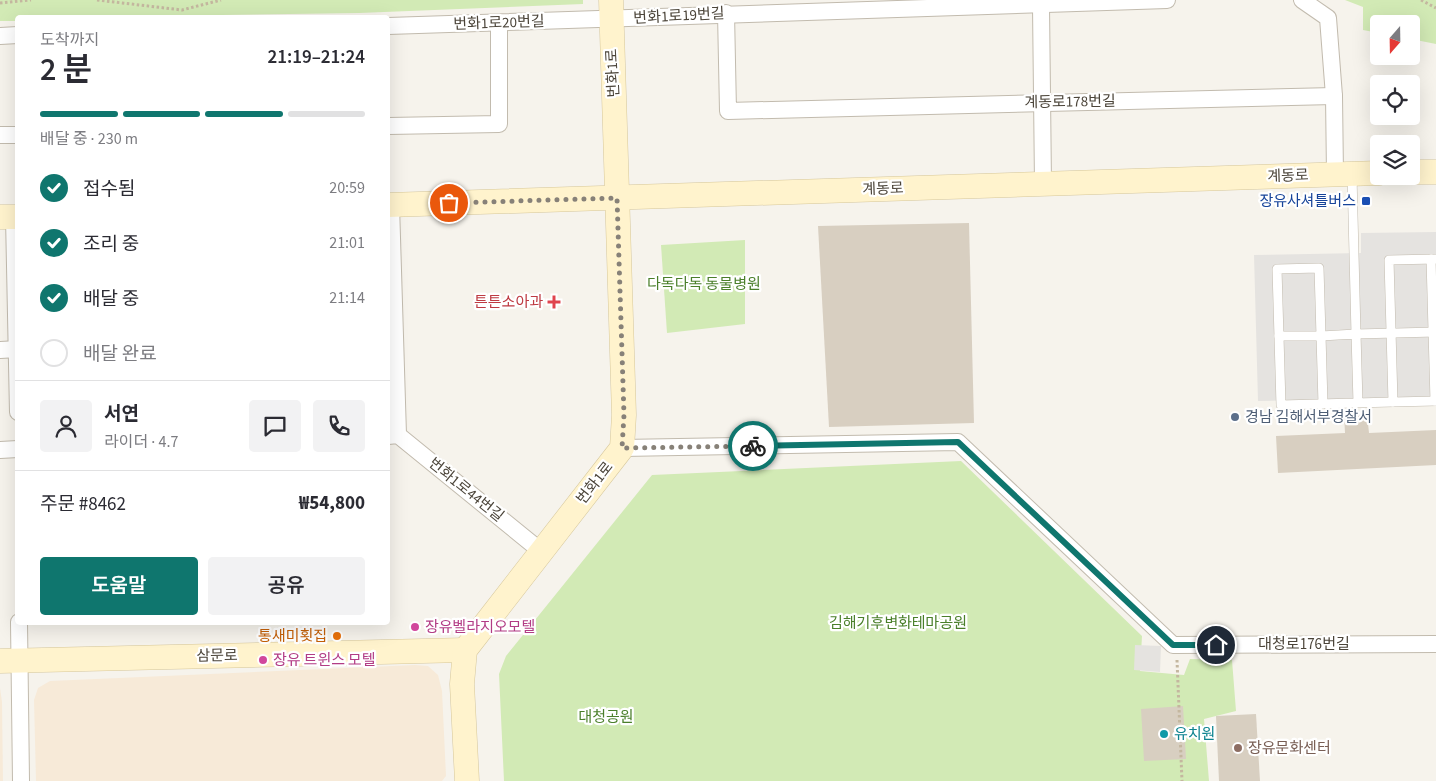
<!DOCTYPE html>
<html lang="ko">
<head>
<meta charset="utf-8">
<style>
	:root { --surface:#fff; --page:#f2f2f3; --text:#2b2b33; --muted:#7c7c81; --line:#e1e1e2; --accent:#0f766e }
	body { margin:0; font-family:"Source Sans 3","Noto Sans KR",sans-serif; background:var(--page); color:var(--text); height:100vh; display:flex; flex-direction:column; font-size:19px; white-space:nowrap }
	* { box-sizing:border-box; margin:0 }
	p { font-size:16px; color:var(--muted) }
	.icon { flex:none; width:28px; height:28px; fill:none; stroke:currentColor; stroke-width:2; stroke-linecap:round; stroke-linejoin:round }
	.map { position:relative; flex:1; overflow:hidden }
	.panel { position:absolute; left:15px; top:15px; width:375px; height:610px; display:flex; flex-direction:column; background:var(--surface); border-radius:5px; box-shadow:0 5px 20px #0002 }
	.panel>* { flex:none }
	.needle { width:32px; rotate:200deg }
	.buttons { position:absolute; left:1370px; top:15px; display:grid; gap:10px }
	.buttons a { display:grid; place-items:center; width:50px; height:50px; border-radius:5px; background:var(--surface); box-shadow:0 5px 20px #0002; font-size:25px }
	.pin { position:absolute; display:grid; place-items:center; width:42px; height:42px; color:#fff; margin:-21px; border:2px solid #fff; border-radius:50%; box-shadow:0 1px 5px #0007 }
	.courier { position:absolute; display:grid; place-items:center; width:50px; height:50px; margin:-25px; border:4px solid #0f766e; border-radius:50%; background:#fff; color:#222; box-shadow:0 1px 6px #0007 }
	.overview em { font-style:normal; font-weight:600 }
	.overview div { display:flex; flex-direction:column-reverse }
	.overview { display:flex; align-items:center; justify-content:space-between; height:85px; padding:0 25px }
	h1 { font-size:32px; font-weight:600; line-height:38px }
	.bar { display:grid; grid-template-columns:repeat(4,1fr); gap:8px 5px; align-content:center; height:60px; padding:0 25px }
	.bar i { height:6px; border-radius:4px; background:var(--line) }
	.bar .active { background:var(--accent) }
	.bar p { grid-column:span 4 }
	.line { display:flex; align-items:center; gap:12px; padding:0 25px; border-top:1px solid var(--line) }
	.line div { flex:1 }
	.round { display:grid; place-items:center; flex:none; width:52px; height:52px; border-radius:5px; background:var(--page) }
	ol { padding:0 25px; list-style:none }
	li { display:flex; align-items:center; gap:15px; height:55px }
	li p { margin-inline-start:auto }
	li .icon { padding:5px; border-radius:50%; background:var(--accent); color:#fff; stroke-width:4 }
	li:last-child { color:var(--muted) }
	li i { width:28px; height:28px; border:2px solid var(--line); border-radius:50% }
	.primary-button { display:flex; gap:10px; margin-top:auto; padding:10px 25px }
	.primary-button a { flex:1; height:58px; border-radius:5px; background:var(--accent); color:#fff; font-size:20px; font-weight:600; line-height:58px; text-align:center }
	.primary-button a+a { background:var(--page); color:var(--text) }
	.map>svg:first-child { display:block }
</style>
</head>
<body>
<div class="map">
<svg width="1436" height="781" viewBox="0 0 1436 781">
	<rect width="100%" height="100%" fill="#f6f3ec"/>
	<g fill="#f7ead8">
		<path d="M415 665 428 666 438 675 442 691 446 776 442 781H36L34 700 38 688 50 681Z"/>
		<path d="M0 688 2 702 3 781H0Z"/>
	</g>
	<g fill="#d2eab5">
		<path d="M0 0H583V4L359 13 18 18 17 21H0Z"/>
		<path d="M1345 0H1436V44L1411 39V24H1379V33L1363 30V7Z"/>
		<path d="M745 240V324L667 333 661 245Z"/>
		<path d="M961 461 1142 636 1140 671 1184 675 1190 659 1232 660 1236 711 1204 719 1209 781H504L499 674 506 656 652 475Z"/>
	</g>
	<g fill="#e5e3e0">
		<path d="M1436 232V397L1258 401 1254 255 1361 253V233Z"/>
		<path d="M1135 645 1161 646 1160 672 1134 670Z"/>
	</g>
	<g fill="#d8cfc1">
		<path d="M969 223 974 423 829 427 818 226Z"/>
		<path d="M1367 414 1369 433 1436 430V465L1278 473 1276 436 1345 433 1344 415Z"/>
		<path d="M1183 706 1186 759 1144 761 1141 709Z"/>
		<path d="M1256 714 1260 781H1219L1216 716Z"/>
	</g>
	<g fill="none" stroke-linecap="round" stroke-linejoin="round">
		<defs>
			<g id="lane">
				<path d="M1352 175 1356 334 1436 332"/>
				<path d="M1431 259 1435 401"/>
				<path d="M1436 259 1389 260 1393 402 1436 401"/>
				<path d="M1279 336H1321L1323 404"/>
				<path d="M1358 403 1356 334 1321 336 1319 268 1277 269 1281 405 1393 402"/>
			</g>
			<g id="street">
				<path d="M1302 0 1328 18 1334 96 1335 175"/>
				<path d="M1041 6 1043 184"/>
				<path d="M726 13 728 111 1334 96"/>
				<path d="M388 26 1167 0"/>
				<path d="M0 36 18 35"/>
				<path d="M388 126 499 124V23"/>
				<path d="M0 135H18"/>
				<path d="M391 205 398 435"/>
				<path d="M14 217 18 412"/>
				<path d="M0 350 18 349"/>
				<path d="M388 436 398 435 542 552"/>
				<path d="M622 448 958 442 1173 645 1436 644"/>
				<path d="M0 450 18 449"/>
				<path d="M19 622 21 781"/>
			</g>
			<g id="secondary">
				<path d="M1411 172H1436"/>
				<path d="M388 205 1379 173"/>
				<path d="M0 217H18"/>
				<path d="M0 661 465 650"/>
				<path d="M467 781 462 684 465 650 622 448 624 415 611 0"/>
			</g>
		</defs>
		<use href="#lane" stroke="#c2bbae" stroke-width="10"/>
		<use href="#street" stroke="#c2bbae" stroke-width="18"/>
		<use href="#secondary" stroke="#d6c79b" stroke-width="25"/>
		<g stroke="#c4b79f" stroke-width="3" stroke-dasharray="2.5 2.5" stroke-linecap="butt">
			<path d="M97 0 182 10 221 0"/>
			<path d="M1421 0 1436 8"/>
			<path d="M0 3 31 0"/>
			<path d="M1177 660 1182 781"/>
		</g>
		<use href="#lane" stroke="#fff" stroke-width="9"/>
		<use href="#street" stroke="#fff" stroke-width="16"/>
		<use href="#secondary" stroke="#fff3cd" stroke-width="24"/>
	</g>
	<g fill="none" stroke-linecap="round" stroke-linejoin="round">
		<path stroke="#878178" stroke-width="5" stroke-dasharray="0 9" d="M449 203 617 198 624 415 622 448 753 446"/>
		<path stroke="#0f766e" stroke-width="6" d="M753 446 958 442 1173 645H1216"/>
	</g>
	<rect fill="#1a4fb4" stroke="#fff" stroke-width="2" x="1361" y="196" width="10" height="10" rx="2.5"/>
	<path fill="#e0444e" stroke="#fff" stroke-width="2" d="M551.5 294.5h5v5h5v5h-5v5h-5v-5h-5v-5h5z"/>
	<circle fill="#5c6f8a" stroke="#fff" stroke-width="2" cx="1235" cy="417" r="5"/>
	<g fill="#d1479c" stroke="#fff" stroke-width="2">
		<circle cx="415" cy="627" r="5"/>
		<circle cx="263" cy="660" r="5"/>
	</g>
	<circle fill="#e8710a" stroke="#fff" stroke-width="2" cx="337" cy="636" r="5"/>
	<circle fill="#0f9aa8" stroke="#fff" stroke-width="2" cx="1164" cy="734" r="5"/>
	<circle fill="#8d6e63" stroke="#fff" stroke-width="2" cx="1238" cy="748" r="5"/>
	<g text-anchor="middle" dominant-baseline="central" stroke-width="4.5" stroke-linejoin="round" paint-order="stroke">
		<g font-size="15" fill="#4b4439" stroke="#fff">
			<text transform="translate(679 16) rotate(-3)">번화1로19번길</text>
			<text transform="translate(499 23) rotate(-2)">번화1로20번길</text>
			<text transform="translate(613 73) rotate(-93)">번화1로</text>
			<text transform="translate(1070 102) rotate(-1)">계동로178번길</text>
			<text transform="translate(1288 176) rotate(-2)">계동로</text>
			<text transform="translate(883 189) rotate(-2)">계동로</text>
			<text transform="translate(595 483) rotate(-52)">번화1로</text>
			<text transform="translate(466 490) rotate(39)">번화1로44번길</text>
			<text x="1304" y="644">대청로176번길</text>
			<text transform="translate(217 656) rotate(-1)">삼문로</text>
		</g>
		<g font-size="15" fill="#164399" stroke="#fff" text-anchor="end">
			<text x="1356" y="201">장유사셔틀버스</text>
		</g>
		<g font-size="15" fill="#4a7f2a" stroke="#fff">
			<text x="704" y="284">다독다독 동물병원</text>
			<text x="898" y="623">김해기후변화테마공원</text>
			<text x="606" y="717">대청공원</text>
		</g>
		<g font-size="15" fill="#be3a42" stroke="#fff" text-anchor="end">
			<text x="543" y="302">튼튼소아과</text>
		</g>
		<g font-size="15" fill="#4e5e75" stroke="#fff" text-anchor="start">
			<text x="1245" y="417">경남 김해서부경찰서</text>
		</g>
		<g font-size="15" fill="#b23c85" stroke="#fff" text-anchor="start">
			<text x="425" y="627">장유벨라지오모텔</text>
			<text x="273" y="660">장유 트윈스 모텔</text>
		</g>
		<g font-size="15" fill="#c56008" stroke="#fff" text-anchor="end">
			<text x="327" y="636">통새미횟집</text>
		</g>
		<g font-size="15" fill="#0d838f" stroke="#fff" text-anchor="start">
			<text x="1174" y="734">유치원</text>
		</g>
		<g font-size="15" fill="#785e54" stroke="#fff" text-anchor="start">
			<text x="1248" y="748">장유문화센터</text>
		</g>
	</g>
</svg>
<div class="buttons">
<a><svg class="needle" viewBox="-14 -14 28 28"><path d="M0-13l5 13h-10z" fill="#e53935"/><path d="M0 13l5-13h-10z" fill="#7c7c81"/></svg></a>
<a><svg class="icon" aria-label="locate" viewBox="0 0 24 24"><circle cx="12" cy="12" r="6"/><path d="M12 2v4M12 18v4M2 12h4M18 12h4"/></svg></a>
<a><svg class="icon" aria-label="layers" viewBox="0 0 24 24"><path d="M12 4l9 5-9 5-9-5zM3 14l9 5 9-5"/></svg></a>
</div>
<div class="pin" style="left:449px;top:203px;background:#ea580c"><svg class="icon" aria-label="bag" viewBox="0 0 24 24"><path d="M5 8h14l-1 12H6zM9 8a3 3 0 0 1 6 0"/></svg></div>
<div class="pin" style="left:1216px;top:645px;background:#1f2937"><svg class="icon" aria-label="home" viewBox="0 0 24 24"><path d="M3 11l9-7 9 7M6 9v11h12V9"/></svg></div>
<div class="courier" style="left:753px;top:446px"><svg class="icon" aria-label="bike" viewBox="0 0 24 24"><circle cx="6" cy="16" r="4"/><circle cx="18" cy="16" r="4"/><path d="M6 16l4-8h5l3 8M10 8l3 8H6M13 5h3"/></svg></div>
<section class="panel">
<div class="overview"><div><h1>2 분</h1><p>도착까지</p></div><em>21:19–21:24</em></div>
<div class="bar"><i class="active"></i><i class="active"></i><i class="active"></i><i></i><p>배달 중 · 230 m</p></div>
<ol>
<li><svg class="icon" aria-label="check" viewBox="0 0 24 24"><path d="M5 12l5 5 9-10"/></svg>접수됨<p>20:59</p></li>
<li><svg class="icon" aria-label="check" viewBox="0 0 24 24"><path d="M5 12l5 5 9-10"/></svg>조리 중<p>21:01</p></li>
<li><svg class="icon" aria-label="check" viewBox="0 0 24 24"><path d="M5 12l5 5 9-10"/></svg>배달 중<p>21:14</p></li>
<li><i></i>배달 완료</li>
</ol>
<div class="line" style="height:90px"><a class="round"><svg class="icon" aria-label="person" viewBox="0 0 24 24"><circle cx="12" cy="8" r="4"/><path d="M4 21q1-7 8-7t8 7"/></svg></a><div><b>서연</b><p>라이더 · 4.7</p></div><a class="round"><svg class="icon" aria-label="chat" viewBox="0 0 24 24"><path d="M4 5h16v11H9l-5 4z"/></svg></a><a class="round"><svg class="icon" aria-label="phone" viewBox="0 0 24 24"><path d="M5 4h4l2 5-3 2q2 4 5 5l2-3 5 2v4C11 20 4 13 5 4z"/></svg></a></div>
<div class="line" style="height:65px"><div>주문 #8462</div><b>₩54,800</b></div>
<div class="primary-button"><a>도움말</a><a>공유</a></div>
</section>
</div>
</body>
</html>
